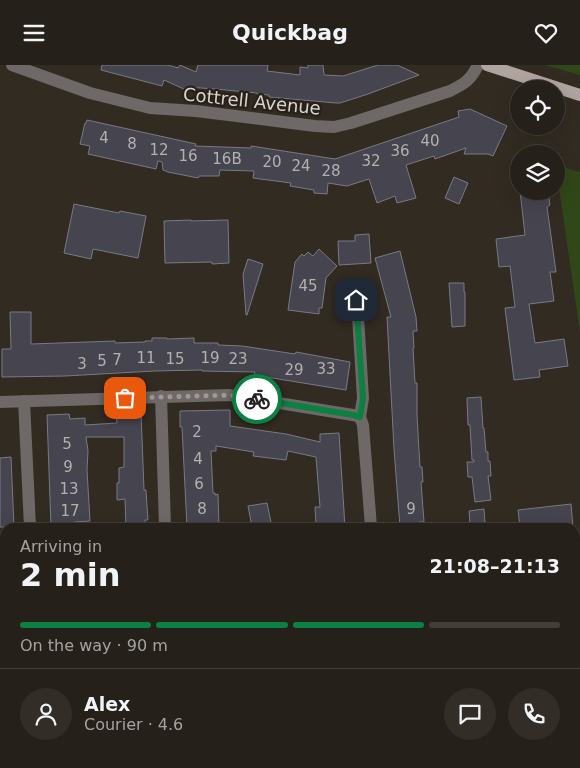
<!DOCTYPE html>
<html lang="en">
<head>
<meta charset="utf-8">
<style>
	:root { --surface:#26201a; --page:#322d27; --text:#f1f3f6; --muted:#a4a3a2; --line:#423e39; --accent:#0b8043 }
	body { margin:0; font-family:"DejaVu Sans",sans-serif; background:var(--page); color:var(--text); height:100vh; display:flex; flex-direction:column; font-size:19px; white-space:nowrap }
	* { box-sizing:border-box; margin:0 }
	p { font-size:16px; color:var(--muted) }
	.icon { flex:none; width:28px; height:28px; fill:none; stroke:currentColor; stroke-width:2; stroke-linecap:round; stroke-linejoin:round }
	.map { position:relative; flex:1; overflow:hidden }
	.sheet { position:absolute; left:0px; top:458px; width:580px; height:246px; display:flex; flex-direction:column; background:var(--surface); border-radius:15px 15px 0 0; box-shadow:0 5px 20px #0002,0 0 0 1px var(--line) }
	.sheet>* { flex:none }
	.controls { position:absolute; left:510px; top:15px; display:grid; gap:10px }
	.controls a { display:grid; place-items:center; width:55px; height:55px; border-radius:50%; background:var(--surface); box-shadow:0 5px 20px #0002,0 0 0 1px var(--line); font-size:25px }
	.pin { position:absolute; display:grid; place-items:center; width:42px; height:42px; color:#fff; margin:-21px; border-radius:10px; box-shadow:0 2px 8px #0006 }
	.courier { position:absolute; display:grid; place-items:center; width:50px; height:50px; margin:-25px; border:4px solid #0b8043; border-radius:50%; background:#fff; color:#222; box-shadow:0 1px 6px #0007 }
	.overview em { font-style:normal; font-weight:600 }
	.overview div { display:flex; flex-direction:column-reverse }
	.overview { display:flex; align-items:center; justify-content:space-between; height:85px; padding:0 20px }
	h1 { font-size:32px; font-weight:600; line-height:38px }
	.bar { display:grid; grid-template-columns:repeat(4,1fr); gap:8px 5px; align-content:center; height:60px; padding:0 20px }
	.bar i { height:6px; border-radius:4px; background:var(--line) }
	.bar .selected { background:var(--accent) }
	.bar p { grid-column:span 4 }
	.line { display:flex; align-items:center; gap:12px; padding:0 20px; border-top:1px solid var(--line) }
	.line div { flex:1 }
	.round { display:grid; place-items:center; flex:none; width:52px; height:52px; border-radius:26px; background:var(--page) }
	header { display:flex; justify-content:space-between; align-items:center; height:65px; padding:0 20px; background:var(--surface); font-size:22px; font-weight:600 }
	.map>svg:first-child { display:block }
</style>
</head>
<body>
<header><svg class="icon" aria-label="menu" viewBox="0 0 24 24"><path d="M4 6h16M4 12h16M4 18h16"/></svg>Quickbag<svg class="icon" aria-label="heart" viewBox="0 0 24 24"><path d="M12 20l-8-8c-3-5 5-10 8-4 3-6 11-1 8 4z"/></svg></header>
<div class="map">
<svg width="580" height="703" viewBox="0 0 580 703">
	<rect width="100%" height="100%" fill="#322b22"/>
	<g fill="#304718">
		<path d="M545 0H580V10Z"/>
		<path d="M556 100 580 107V268L556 102Z"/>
	</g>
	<g fill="#46444f" stroke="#7a7985">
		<path d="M102 0H168L178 3 180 0 196 7 198 0H268L267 6 300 10V2L308 3V0H323L324 10 343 11 378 0H397L419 10 368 29 340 38H336L269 32V30L257 29V28L215 24 187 22 186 25 164 15 162 21 101 5Z"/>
		<path d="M470 44 507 61 493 91 488 89H464L466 83 435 94 434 91 406 100 416 133 397 138 395 131 377 138 369 114 347 121 328 118 327 129 314 128V125L290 121 291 118 253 113 254 106 220 105 219 111H199L198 113 168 107 163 105 162 97 158 96 156 104 88 89 90 81 80 79 85 58H86L87 55 196 79 195 81 251 83V81L335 94 459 52 458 46Z"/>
		<path d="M454 112 468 118 459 139 445 133Z"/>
		<path d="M520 126H548L550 140 547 142 556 207H550L554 236 529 239 535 278 564 274 568 301 539 305 540 312 514 315 505 243 515 242 510 201 499 202 496 174 525 170Z"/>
		<path d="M74 139 119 148 120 146 146 151 138 193 93 184 91 194 64 188Z"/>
		<path d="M191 155V156L228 155 229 198 212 199V197L165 198 164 156Z"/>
		<path d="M369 169 371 198 339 200 338 176H355V170Z"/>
		<path d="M319 184 337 201 326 213 322 243H319V249L288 245 295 197 302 189 304 191 308 187 313 191Z"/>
		<path d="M400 186 416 252 417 266H413L414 283H413L415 318H417V350L420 402H422L423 417H421L424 457H419V462H400L394 384 387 252H391L375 193Z"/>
		<path d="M248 194 263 199 247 250H246L243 209Z"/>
		<path d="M449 218H464V227H465V261L452 262Z"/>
		<path d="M10 247H31V279L115 276V278L145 277V276H152V273H167V274L194 273V278H218V280L242 281 295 289 296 287 350 297 346 325 254 310 255 307 202 306V305L154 306 65 311 2 312V284H11Z"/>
		<path d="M481 332 483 363H484L486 387H488V396H490L491 411H488L491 435 475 437 472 412H468L467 397H474V395H472L470 360H468L467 333Z"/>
		<path d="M230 345V361L286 369 320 377V369L339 368 345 462H321L320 458 316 459 315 442H320L316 392 288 386 286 395 253 391 254 387 216 381V386H211L213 428H215V430L218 429 219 461H207V462H187L182 362H180V346Z"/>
		<path d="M141 347 144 425H146L148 455H145V462H126L125 434 117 435V418H119V403L124 402V372H86L88 386 87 405 90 456 74 457V462H51L47 350 69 349 70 354 85 353V360L117 358 116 348Z"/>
		<path d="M11 392 14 462H0V393Z"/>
		<path d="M267 438 272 462H252L248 441Z"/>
		<path d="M571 439 573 462H520L518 445Z"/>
		<path d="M484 444 485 457 470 459 469 446Z"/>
	</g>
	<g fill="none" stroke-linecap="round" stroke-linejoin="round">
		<g stroke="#6e6867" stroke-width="12">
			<path d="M12 0 90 28 150 43 196 46 315 61 334 62 351 58 450 26C464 19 471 15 478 0"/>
			<path d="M357 235 363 333 360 352 363 360 371 462"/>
			<path d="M161 331 165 462"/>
			<path d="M24 336 30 462"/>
			<path d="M0 337 229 330 353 350 360 352"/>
			<path d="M575 613 580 614"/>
			<path d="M0 632H5"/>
			<path d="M579 703 580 694"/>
		</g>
		<path stroke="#b0a4a0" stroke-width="12" d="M487 0 580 30"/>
	</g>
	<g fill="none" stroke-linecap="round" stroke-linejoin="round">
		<path stroke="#9f9992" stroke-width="5" stroke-dasharray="0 9" d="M125 333 229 330 257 334"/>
		<path stroke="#0b8043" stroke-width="6" d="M257 334 353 350 360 352 363 333 356 235"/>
	</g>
	<g text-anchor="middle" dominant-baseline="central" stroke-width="4.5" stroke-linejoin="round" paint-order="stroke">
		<g font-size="15" fill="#b4b0af">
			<text x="104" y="73">4</text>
			<text x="430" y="76">40</text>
			<text x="132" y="79">8</text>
			<text x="159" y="85">12</text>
			<text x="400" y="86">36</text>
			<text x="188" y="91">16</text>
			<text x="227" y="94">16B</text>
			<text x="371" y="96">32</text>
			<text x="272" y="97">20</text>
			<text x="301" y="101">24</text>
			<text x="331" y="106">28</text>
			<text x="308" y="221">45</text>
			<text x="146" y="293">11</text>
			<text x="210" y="293">19</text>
			<text x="175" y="294">15</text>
			<text x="238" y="294">23</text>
			<text x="117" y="295">7</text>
			<text x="102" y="296">5</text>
			<text x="82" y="299">3</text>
			<text x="326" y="304">33</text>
			<text x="294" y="305">29</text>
			<text x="197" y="367">2</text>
			<text x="67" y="379">5</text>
			<text x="198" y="394">4</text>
			<text x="68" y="402">9</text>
			<text x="199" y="419">6</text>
			<text x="69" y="424">13</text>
			<text x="202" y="444">8</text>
			<text x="411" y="444">9</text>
			<text x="70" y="446">17</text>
		</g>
		<g font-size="18" fill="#d9d4cf" stroke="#282119">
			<text transform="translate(252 36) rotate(6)">Cottrell Avenue</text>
		</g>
	</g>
</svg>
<div class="controls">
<a><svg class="icon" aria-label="locate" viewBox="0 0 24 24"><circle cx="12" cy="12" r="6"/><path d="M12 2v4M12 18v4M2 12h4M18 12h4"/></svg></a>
<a><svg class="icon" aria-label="layers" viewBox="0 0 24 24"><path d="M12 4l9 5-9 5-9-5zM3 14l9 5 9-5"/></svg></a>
</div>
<div class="pin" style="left:125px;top:333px;background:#ea580c"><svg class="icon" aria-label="bag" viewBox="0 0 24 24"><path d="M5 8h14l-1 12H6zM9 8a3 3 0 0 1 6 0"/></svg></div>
<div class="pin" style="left:356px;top:235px;background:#1f2937"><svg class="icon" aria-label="home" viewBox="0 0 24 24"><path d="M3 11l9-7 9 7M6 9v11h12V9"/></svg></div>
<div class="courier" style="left:257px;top:334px"><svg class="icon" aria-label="bike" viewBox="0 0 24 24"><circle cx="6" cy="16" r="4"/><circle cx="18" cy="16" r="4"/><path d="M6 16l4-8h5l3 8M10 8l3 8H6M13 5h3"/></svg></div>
<section class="sheet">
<div class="overview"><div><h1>2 min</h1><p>Arriving in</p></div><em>21:08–21:13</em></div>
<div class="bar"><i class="selected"></i><i class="selected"></i><i class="selected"></i><i></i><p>On the way · 90 m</p></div>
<div class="line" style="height:90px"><a class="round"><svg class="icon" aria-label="person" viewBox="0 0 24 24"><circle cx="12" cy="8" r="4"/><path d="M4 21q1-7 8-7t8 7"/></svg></a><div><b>Alex</b><p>Courier · 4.6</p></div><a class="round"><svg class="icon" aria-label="chat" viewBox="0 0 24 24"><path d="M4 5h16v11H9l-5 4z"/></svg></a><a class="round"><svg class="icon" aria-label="phone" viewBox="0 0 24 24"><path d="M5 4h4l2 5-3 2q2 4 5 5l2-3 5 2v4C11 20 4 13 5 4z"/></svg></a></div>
</section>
</div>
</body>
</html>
